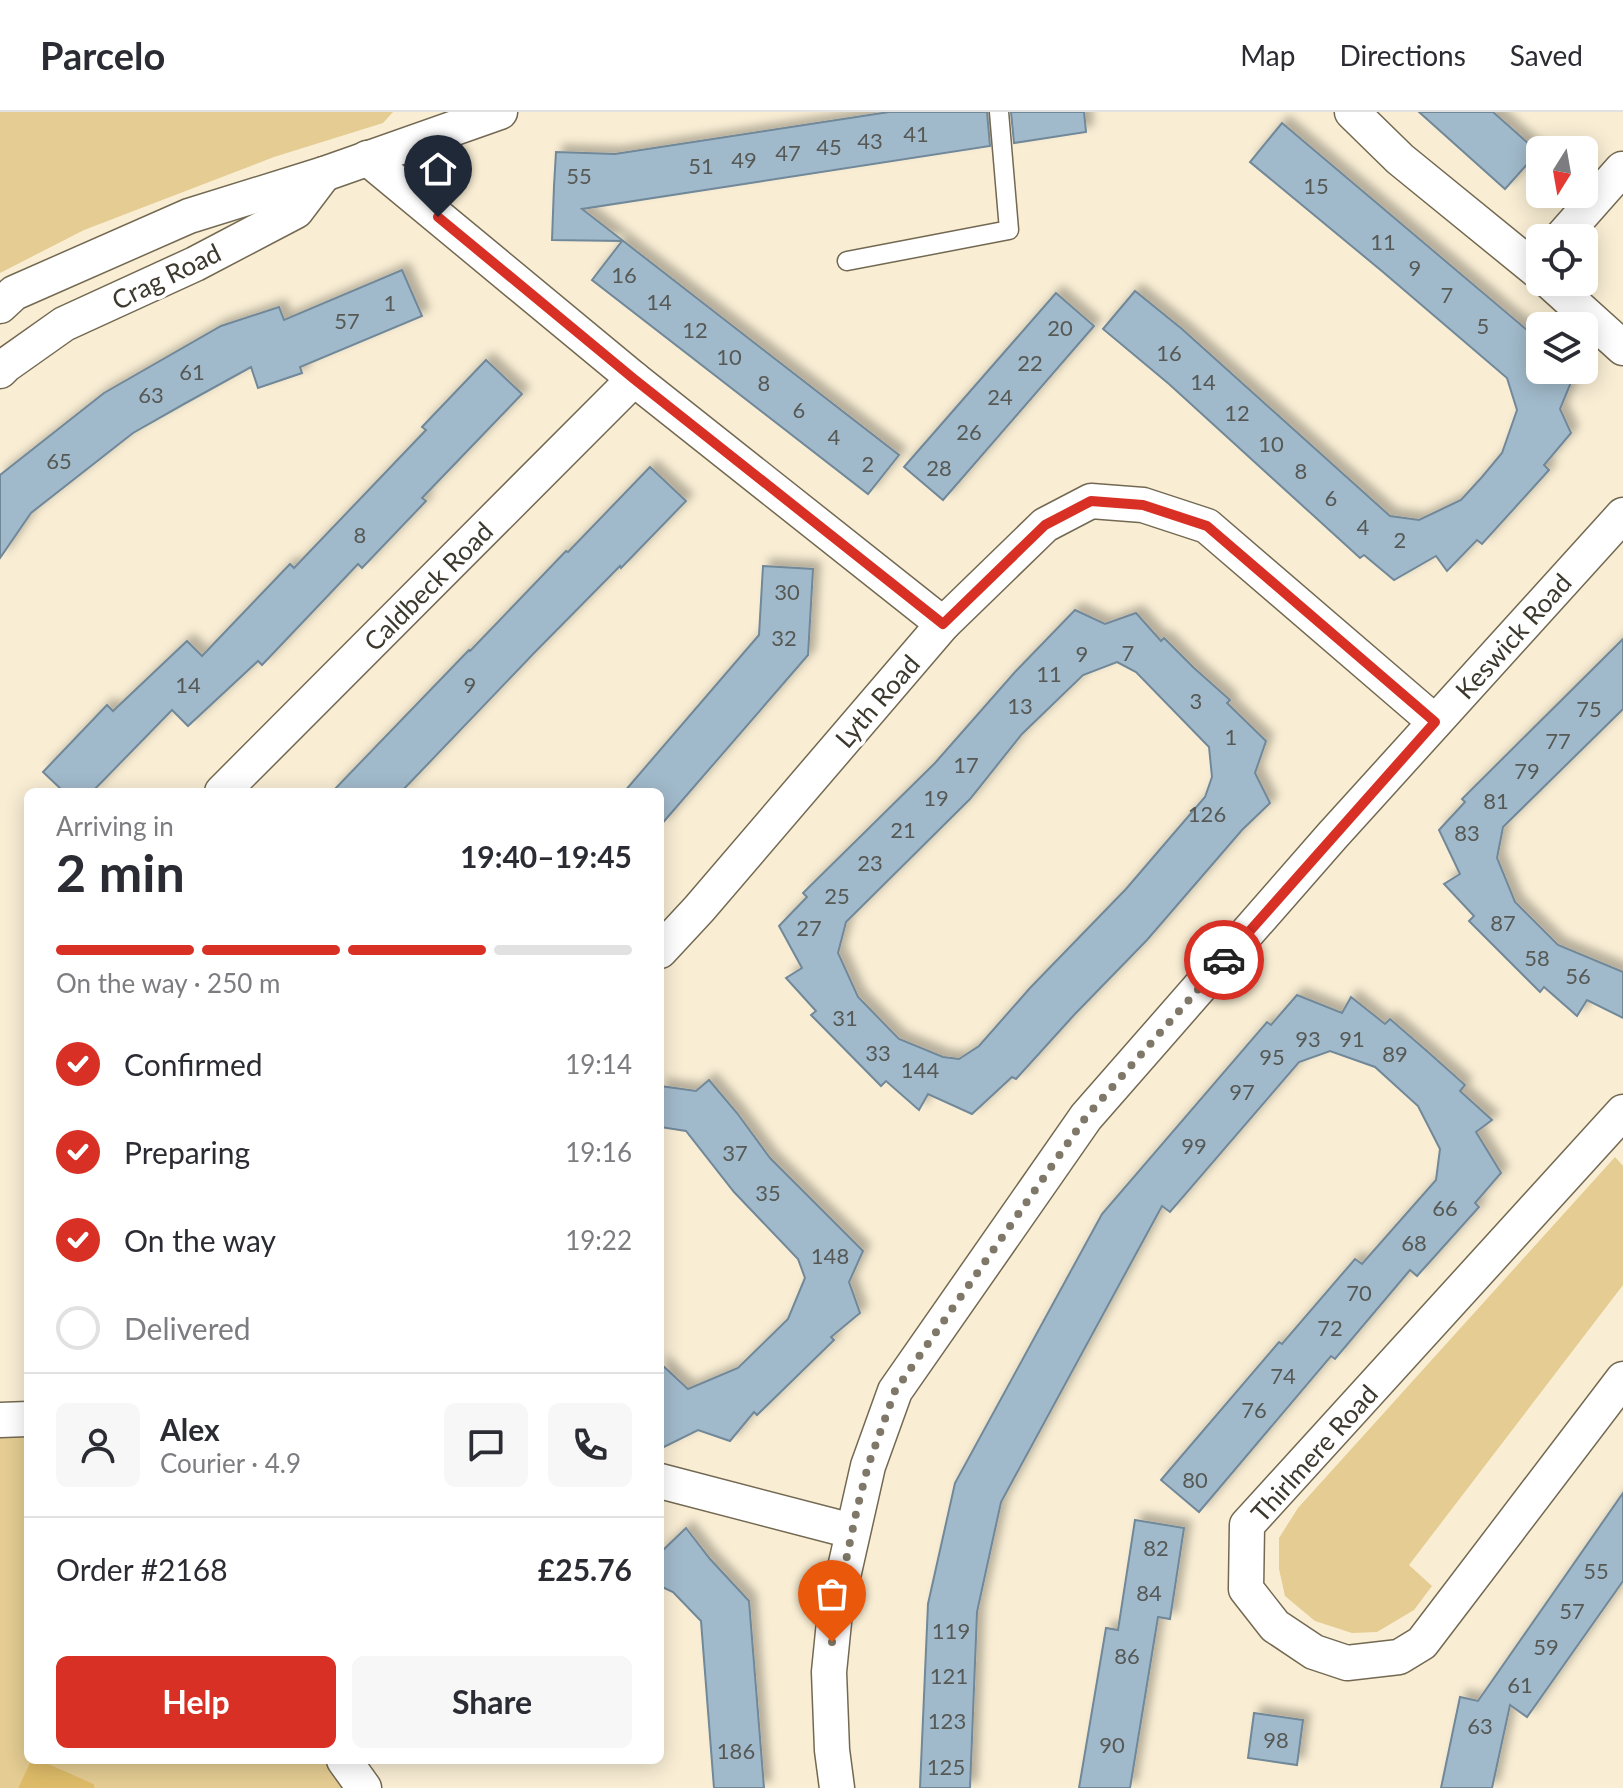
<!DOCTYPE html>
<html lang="en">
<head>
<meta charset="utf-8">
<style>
	:root { --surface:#fff; --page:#f7f7f7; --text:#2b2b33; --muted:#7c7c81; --line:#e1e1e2; --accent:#d93025 }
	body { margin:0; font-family:Lato,sans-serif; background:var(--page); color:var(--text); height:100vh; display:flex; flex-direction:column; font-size:30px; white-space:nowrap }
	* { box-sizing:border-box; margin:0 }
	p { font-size:26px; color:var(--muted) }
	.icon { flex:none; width:44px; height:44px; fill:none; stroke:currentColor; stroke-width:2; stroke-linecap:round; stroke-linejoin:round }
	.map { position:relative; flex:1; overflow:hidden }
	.panel { position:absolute; left:24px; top:676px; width:640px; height:976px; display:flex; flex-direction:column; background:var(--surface); border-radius:12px; box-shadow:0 4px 20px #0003 }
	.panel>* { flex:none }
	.needle { width:52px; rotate:191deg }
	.buttons { position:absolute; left:1526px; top:24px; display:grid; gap:16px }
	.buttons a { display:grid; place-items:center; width:72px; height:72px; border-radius:12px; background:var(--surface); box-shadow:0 4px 20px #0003; font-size:40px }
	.pin { position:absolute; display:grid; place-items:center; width:68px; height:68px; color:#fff; margin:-82px -34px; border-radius:50% 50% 50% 0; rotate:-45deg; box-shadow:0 0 8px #0007 }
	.pin .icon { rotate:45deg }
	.courier { position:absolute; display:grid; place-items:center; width:80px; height:80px; margin:-40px; border:6px solid #d93025; border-radius:50%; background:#fff; color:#222; box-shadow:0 2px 10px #0007 }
	.headline em { font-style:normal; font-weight:700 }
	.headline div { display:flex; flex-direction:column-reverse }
	.headline { display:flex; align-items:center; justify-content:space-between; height:136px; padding:0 32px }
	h1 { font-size:52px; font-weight:700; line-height:60px }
	.bar { display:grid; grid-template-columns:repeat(4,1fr); gap:12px 8px; align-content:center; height:96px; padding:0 32px }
	.bar i { height:10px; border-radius:6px; background:var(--line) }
	.bar .current { background:var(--accent) }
	.bar p { grid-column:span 4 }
	.line { display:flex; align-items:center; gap:20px; padding:0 32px; border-top:2px solid var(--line) }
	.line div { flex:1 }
	.round { display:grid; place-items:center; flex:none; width:84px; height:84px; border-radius:12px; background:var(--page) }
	ol { padding:0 32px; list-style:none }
	li { display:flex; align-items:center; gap:24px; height:88px }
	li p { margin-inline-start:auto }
	li .icon { padding:8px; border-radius:50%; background:var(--accent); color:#fff; stroke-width:4 }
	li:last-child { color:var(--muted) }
	li i { width:44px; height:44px; border:4px solid var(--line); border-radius:50% }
	.action { display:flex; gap:16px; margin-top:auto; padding:16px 32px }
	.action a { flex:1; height:92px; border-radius:12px; background:var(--accent); color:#fff; font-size:32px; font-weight:700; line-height:92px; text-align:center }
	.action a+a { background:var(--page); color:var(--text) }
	header { display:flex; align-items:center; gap:48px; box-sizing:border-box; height:112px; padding:0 40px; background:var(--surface); border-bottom:2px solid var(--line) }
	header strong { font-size:38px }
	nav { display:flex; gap:44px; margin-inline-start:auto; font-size:28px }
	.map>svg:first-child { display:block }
</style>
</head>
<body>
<header>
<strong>Parcelo</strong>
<nav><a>Map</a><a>Directions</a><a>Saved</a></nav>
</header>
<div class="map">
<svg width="1623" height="1676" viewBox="0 0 1623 1676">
	<defs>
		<filter id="shadow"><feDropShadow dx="7" dy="-7" stdDeviation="4" flood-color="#0004"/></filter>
	</defs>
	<rect width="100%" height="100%" fill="#f9eed4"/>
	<g fill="#e4cc92">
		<path d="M0 0H393L383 11 274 45 84 118 0 161Z"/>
		<path d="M1615 1045 1623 1054V1173L1409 1453 1432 1474 1414 1498 1377 1520 1352 1521 1315 1509 1285 1484 1279 1457V1426L1298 1396Z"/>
		<path d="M28 1307V1648H31L18 1676H0V1308Z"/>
		<path d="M40 1648H344L364 1676H95L94 1672Z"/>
	</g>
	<path fill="#ddbb68" d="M31 1648H40L94 1672 95 1676H18Z"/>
	<g fill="#a1bacb" stroke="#718899" stroke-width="2" fill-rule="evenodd" filter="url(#shadow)">
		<path d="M889 0H987L990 34 582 97 899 343 868 382 592 168 622 129 552 128 554 74 556 40 615 42Z"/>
		<path d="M1011 0H1084L1086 20 1014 31Z"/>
		<path d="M1419 0H1493L1538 40 1505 77Z"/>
		<path d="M1282 11 1540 229V258H1576L1560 297 1571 321 1544 353 1549 358 1482 432 1477 428 1447 459 1436 444 1394 468 1364 443 1360 446 1169 272 1103 217 1135 179 1182 217 1390 404 1419 408 1461 388 1482 365 1502 341 1517 298 1507 266 1383 160 1250 50Z"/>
		<path d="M402 158 422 204 300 255 302 261 258 276 251 255 184 292 133 321 31 401 0 446V363L104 281 221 214 279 195 284 208Z"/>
		<path d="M1056 181 1094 214 943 388 904 355Z"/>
		<path d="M486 248 522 282 422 386 426 389 362 456 358 452 262 553 258 549 188 614 172 598 92 680H64L43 660 107 593 113 599 187 529 202 544 290 452 294 456 426 318 422 315Z"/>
		<path d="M650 355 686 389 621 456 620 454 536 539 401 680H332L469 538 470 539 566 439 568 440Z"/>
		<path d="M763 454 813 457 808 543 660 714V680H624L759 523Z"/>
		<path d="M1075 498 1105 512 1136 501 1161 529 1164 526 1194 556 1230 588 1227 591 1266 629 1255 661 1270 691 1242 718 1147 828 1074 903 1016 967 1012 965 972 1002 928 982 919 998 886 969 881 974 811 903 816 899 786 866 802 856 779 814 807 785 803 781 935 651 1015 560ZM1117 550 1136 560 1209 635 1212 665 1205 685 1126 777 1030 876 979 934 959 947 943 945 899 927 858 885 838 841 846 810 970 687 1022 622 1083 563Z"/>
		<path d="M1623 527V597L1503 715 1497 746 1515 790 1558 833 1623 860V906L1587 888 1577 904 1544 875 1540 880 1469 809 1474 804 1444 772 1460 762 1439 718 1465 690 1462 687Z"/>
		<path d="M1297 883 1342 901 1351 885 1385 912 1390 907 1428 940 1465 973 1460 979 1492 1008 1476 1020 1501 1061 1475 1091 1479 1095 1417 1164 1410 1158 1335 1247 1331 1244 1199 1400 1161 1368 1279 1230 1282 1232 1355 1147 1362 1152 1436 1068 1440 1037 1418 994 1375 955 1330 939 1299 950 1170 1100 1162 1094 1001 1390 977 1500 970 1676H920L928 1492 955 1371 1102 1102 1267 910 1271 913Z"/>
		<path d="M709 968 737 1001 770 1046 863 1139 849 1170 860 1201 831 1225 834 1228 757 1303 754 1300 730 1329 698 1318 660 1337V1251L688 1277 738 1256 788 1207 805 1166 798 1147 734 1080 686 1019 660 1015V974L696 979Z"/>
		<path d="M1623 1381V1469L1527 1605 1510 1593 1492 1676H1441L1460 1585 1478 1589Z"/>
		<path d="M1135 1408 1184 1416 1170 1507 1158 1505 1130 1676H1079L1106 1516 1118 1518Z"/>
		<path d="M686 1416 710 1447 749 1489 764 1676H714L701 1509 673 1480 660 1474V1441Z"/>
		<path d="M1254 1601 1303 1608 1297 1653 1248 1646Z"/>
	</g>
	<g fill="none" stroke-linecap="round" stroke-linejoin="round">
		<defs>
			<path id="service" d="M847 149 1009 118 999 0"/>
			<g id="minor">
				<path d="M1352 0 1400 47 1540 161"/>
				<path d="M367 46 634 267 943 512"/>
				<path d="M1561 126 1622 57"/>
				<path d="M1550 170 1623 236"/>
				<path d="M0 194 14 181 189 104 324 62 500 0"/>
				<path d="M0 259 6 253 64 212 195 152 296 99 324 62"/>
				<path d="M222 680 634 267"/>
				<path d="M660 839 699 797 943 512 1045 413 1091 389 1143 393 1207 414 1435 610"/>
				<path d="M1623 1000 1247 1413 1246 1477 1275 1514 1314 1540 1347 1551 1399 1545 1422 1531 1623 1267"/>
				<path d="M0 1308 28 1307"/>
				<path d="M660 1369 852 1419"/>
				<path d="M344 1648 364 1676"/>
				<path d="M837 1676 832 1638 829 1560 835 1500 868 1354 895 1279 1086 1005 1332 724 1623 403"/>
			</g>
		</defs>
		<use href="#service" stroke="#736952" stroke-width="21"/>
		<use href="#minor" stroke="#736952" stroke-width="37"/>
		<use href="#service" stroke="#fff" stroke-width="18"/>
		<use href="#minor" stroke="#fff" stroke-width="34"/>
	</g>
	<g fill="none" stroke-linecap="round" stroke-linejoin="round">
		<path stroke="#7f7868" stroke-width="8" stroke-dasharray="0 14.4" d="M832 1530 835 1500 857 1397 868 1354 895 1279 1086 1005 1224 848"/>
		<path stroke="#d93025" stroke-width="10" d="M438 105 634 267 943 512 1045 413 1091 389 1143 393 1207 414 1435 610 1224 848"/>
	</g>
	<g text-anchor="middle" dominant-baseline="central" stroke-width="8" stroke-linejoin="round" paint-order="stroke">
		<g font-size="22" fill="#565955">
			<text x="916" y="21">41</text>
			<text x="870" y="28">43</text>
			<text x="829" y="34">45</text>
			<text x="788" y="40">47</text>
			<text x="744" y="47">49</text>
			<text x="701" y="53">51</text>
			<text x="579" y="63">55</text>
			<text x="1316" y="73">15</text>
			<text x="1383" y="129">11</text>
			<text x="1415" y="155">9</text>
			<text x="624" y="162">16</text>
			<text x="1447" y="182">7</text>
			<text x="659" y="189">14</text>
			<text x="390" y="190">1</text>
			<text x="347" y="208">57</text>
			<text x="1483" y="213">5</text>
			<text x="1060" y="215">20</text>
			<text x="695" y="217">12</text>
			<text x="1169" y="240">16</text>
			<text x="729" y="244">10</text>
			<text x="1030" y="250">22</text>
			<text x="192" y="259">61</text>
			<text x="1203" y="269">14</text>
			<text x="764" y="270">8</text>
			<text x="151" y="282">63</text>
			<text x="1000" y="284">24</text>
			<text x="799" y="297">6</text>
			<text x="1237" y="300">12</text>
			<text x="969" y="319">26</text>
			<text x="834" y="324">4</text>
			<text x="1271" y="331">10</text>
			<text x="59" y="348">65</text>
			<text x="868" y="351">2</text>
			<text x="939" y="355">28</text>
			<text x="1301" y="358">8</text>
			<text x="1331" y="385">6</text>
			<text x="1363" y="414">4</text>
			<text x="360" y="422">8</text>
			<text x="1400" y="427">2</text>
			<text x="787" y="479">30</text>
			<text x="784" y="525">32</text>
			<text x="1128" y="540">7</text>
			<text x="1082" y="541">9</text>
			<text x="1049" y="561">11</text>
			<text x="188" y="572">14</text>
			<text x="470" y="572">9</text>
			<text x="1196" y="588">3</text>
			<text x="1020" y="593">13</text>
			<text x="1589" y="596">75</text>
			<text x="1231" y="624">1</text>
			<text x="1558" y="628">77</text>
			<text x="966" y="652">17</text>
			<text x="1527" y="658">79</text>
			<text x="936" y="685">19</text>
			<text x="1496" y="688">81</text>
			<text x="1207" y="701">126</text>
			<text x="903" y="717">21</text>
			<text x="1467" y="720">83</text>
			<text x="870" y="750">23</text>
			<text x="837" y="783">25</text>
			<text x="1503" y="810">87</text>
			<text x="809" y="815">27</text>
			<text x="1537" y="845">58</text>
			<text x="1578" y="863">56</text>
			<text x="845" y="905">31</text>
			<text x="1308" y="926">93</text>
			<text x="1352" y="926">91</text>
			<text x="878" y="940">33</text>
			<text x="1395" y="941">89</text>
			<text x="1272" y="944">95</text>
			<text x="920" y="957">144</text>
			<text x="1242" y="979">97</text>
			<text x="1194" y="1033">99</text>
			<text x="735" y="1040">37</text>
			<text x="768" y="1080">35</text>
			<text x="1445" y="1095">66</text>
			<text x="1414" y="1130">68</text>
			<text x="830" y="1143">148</text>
			<text x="1359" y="1180">70</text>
			<text x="1330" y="1215">72</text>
			<text x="1283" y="1263">74</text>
			<text x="1254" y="1297">76</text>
			<text x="1195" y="1367">80</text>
			<text x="1156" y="1435">82</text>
			<text x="1596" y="1458">55</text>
			<text x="1149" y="1480">84</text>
			<text x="1572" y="1498">57</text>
			<text x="951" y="1518">119</text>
			<text x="1546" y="1534">59</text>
			<text x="1127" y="1543">86</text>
			<text x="949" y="1563">121</text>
			<text x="1520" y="1572">61</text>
			<text x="947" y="1608">123</text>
			<text x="1480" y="1613">63</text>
			<text x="1276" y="1627">98</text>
			<text x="1112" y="1632">90</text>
			<text x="736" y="1638">186</text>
			<text x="946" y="1654">125</text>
		</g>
		<g font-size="26" fill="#3d392e" stroke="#fff">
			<text transform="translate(166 164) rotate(-26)">Crag Road</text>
			<text transform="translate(428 474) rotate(-45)">Caldbeck Road</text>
			<text transform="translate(1513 524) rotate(-48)">Keswick Road</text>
			<text transform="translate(877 589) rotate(-49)">Lyth Road</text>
			<text transform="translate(1314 1341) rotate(-48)">Thirlmere Road</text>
		</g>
	</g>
</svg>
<div class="buttons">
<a><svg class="needle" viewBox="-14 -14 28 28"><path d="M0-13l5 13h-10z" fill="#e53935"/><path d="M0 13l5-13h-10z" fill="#7c7c81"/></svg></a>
<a><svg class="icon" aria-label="locate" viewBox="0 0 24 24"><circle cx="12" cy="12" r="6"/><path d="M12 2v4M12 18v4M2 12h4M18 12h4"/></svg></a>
<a><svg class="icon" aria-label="layers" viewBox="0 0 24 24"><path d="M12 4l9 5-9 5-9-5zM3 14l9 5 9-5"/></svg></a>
</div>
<div class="pin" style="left:832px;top:1530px;background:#ea580c"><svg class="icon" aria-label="bag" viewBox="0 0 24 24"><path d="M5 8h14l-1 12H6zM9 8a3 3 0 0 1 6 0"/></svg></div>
<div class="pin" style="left:438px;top:105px;background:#1f2937"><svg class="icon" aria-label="home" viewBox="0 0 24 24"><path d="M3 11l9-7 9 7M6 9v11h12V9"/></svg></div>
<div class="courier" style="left:1224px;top:848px"><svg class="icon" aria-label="car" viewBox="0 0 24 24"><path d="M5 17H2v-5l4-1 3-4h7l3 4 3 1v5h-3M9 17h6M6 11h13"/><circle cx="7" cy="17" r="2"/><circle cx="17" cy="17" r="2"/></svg></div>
<section class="panel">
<div class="headline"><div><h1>2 min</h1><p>Arriving in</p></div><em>19:40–19:45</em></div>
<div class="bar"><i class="current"></i><i class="current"></i><i class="current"></i><i></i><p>On the way · 250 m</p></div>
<ol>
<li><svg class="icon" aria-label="check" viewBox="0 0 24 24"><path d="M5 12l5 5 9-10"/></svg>Confirmed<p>19:14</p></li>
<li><svg class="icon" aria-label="check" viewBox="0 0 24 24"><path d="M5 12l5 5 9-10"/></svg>Preparing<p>19:16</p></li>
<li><svg class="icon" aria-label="check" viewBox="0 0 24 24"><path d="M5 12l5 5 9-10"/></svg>On the way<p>19:22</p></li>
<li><i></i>Delivered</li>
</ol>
<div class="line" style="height:144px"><a class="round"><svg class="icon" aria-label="person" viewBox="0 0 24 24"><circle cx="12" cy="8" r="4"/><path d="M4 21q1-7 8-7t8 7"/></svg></a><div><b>Alex</b><p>Courier · 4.9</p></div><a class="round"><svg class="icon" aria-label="chat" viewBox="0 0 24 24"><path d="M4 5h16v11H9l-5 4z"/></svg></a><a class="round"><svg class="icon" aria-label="phone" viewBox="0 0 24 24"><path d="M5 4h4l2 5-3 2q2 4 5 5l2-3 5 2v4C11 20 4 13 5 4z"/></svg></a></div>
<div class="line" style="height:104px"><div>Order #2168</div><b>£25.76</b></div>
<div class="action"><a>Help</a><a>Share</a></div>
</section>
</div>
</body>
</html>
